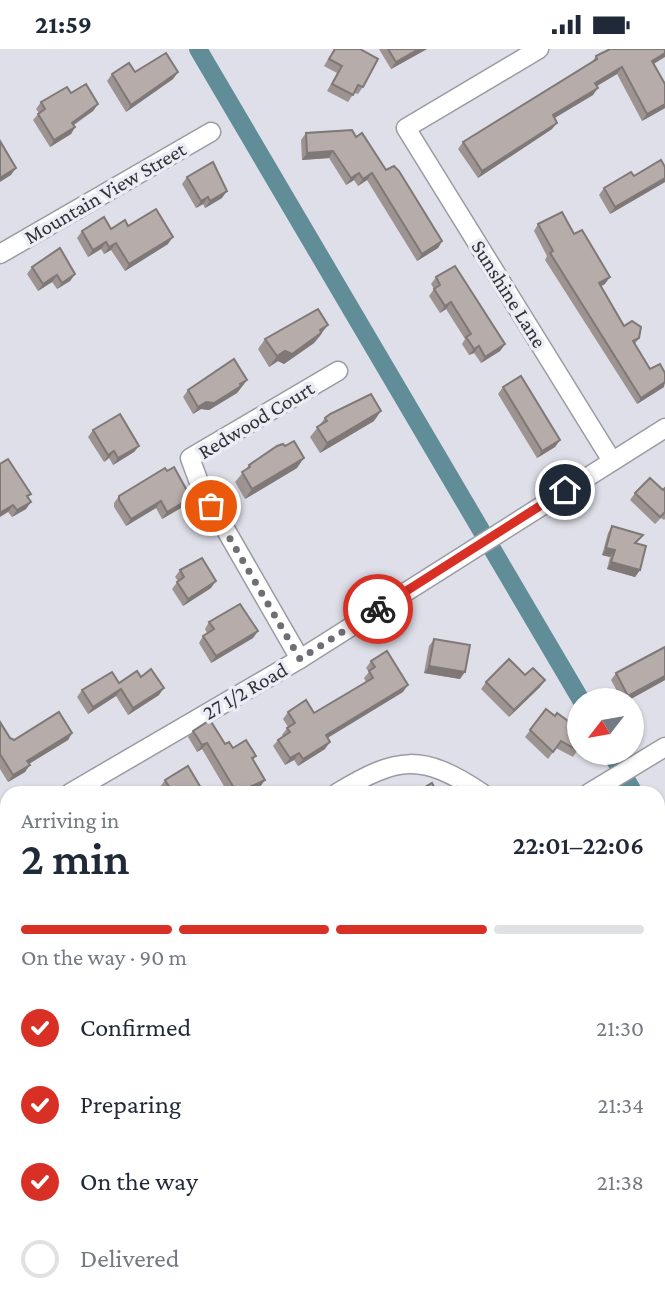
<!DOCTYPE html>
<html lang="en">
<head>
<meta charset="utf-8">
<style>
	:root { --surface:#fff; --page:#f6f6f7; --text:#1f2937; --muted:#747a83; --line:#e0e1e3; --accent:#d93025 }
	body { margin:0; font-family:"Crimson Pro",serif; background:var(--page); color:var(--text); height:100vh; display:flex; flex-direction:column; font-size:26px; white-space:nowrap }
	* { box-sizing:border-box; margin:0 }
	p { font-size:23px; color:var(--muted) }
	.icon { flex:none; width:38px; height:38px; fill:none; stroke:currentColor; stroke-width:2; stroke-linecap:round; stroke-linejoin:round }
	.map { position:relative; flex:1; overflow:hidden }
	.drawer { position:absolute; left:0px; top:737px; width:665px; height:527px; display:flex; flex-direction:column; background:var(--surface); border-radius:21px 21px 0 0; box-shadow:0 2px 5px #0004 }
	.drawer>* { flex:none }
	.needle { width:46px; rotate:239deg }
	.buttons { position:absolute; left:567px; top:639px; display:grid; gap:14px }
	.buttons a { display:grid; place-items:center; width:77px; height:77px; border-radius:50%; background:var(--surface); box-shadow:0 2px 5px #0004; font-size:35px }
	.pin { position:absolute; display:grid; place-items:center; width:60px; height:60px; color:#fff; margin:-30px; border:4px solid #fff; border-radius:50%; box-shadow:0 2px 7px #0007 }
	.courier { position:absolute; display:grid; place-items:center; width:70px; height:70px; margin:-35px; border:5px solid #d93025; border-radius:50%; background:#fff; color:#222; box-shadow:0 2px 9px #0007 }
	.summary em { font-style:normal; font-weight:600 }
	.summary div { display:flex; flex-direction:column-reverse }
	.summary { display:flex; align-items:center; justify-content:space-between; height:119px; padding:0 21px }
	h1 { font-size:46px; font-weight:600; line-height:52px }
	.bar { display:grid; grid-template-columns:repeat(4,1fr); gap:10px 7px; align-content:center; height:84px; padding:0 21px }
	.bar i { height:9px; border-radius:5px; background:var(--line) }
	.bar .on { background:var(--accent) }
	.bar p { grid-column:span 4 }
	ol { padding:0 21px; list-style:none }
	li { display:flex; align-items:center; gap:21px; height:77px }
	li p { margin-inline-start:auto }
	li .icon { padding:7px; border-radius:50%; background:var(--accent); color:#fff; stroke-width:4 }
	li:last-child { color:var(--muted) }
	li i { width:38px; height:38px; border:4px solid var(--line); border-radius:50% }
	.status { display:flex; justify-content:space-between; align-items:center; height:49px; padding:0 35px; background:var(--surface); direction:ltr }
	.status svg { height:19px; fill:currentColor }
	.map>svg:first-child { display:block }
</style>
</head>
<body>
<div class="status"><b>21:59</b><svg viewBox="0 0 49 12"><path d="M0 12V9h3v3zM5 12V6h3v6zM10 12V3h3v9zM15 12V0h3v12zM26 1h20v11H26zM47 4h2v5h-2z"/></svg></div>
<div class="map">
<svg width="665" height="1263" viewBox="0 0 665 1263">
	<rect width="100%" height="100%" fill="#dedfe8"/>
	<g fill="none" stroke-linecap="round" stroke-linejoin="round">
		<g stroke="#608d97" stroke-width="18">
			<path d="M198 0 581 651"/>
			<path d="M611 704 634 744"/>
			<path d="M658 782 665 794"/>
		</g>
		<defs>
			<g id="minor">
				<path d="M539 0 406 79 612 412"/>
				<path d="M0 205 211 83"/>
				<path d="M300 610 200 436 190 409 338 322"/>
				<path d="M70 744 300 610 665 379"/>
				<path d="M337 744C398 707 422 704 482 744"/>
				<path d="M589 744 665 698"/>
				<path d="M0 785 7 781"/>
				<path d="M0 946 7 942"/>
				<path d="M0 999 7 1002"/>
				<path d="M658 1020 665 1016"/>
				<path d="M0 1243 7 1239"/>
				<path d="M244 1263 255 1256"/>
			</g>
		</defs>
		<use href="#minor" stroke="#9a9ba3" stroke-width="21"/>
		<use href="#minor" stroke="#fff" stroke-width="18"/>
	</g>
	<g fill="#9d9491">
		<path d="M334 0H360L363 38 358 45 354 44 348 53 327 42 337 24 324 17Z"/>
		<path d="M379 0H427L391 20Z"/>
		<path d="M596 7 654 15 665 59 642 72 617 25 597 37 593 46 554 69 552 80 478 129 458 100 463 93 592 13Z"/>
		<path d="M135 23H178L173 30 126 63 107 32 112 25Z"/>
		<path d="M71 44 98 55 93 62 74 76 75 78 71 85 50 98 33 71 39 64 36 60 41 53Z"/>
		<path d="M306 84 356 88 386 121 442 192 438 199 417 212 367 131 358 137 354 131 346 136 329 109 302 111 301 91Z"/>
		<path d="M665 118V133L610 165 599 146 604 139 634 127Z"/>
		<path d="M187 128 222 149 205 159 203 155 196 159 182 135Z"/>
		<path d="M538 175 574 185 605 235 600 237 624 277 639 289 635 295 650 320 665 324 664 338 637 355 545 211 547 207 534 182Z"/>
		<path d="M128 177 168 195 125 222 111 201 104 205 101 200 88 208 77 189 82 182Z"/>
		<path d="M32 218 75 225 70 232 57 240 52 233 38 242 27 225Z"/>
		<path d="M436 228 505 295 500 302 481 314 474 304 469 306 462 295 465 290 446 260 440 264 429 247 434 240 431 235Z"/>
		<path d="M321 286 314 294 284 315 278 312 269 318 258 300 265 290Z"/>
		<path d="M247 331 237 344 209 361 201 360 193 365 183 348 188 341Z"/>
		<path d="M503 338 560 391 555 398 537 409 498 345Z"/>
		<path d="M325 369 374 372 320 404 310 388Z"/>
		<path d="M93 381 139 397 134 403 113 416 109 409 104 413 88 388Z"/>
		<path d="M0 415 28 449 26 460 12 468 8 463Z"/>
		<path d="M249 416 297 419 245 450 235 433Z"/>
		<path d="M167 422 191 449 186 456 162 470 156 459 126 477 114 458V454L119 447Z"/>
		<path d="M665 439V470L664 471 661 469 655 475 630 451 635 444 663 441Z"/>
		<path d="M612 477 636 495 640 521 635 528 607 520 610 508 602 506 608 484Z"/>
		<path d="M180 521 211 539 183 557 172 540 178 532 175 528Z"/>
		<path d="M209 573 258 582 253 589 211 614 199 594 203 587 207 584 205 580Z"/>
		<path d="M434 590 460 630 424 624 429 597Z"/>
		<path d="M665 598V631L629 651H622L611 631 616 624Z"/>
		<path d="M371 612 403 643 327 689 325 700 298 717 294 711 285 716 273 697 278 691 283 688 282 686 288 678 283 670 288 663 314 664 366 633 364 629 369 623 366 619Z"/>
		<path d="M525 626 545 631 540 638 509 668 481 640 486 633Z"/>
		<path d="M141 628 159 646 128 666 116 647 88 665 77 648 82 641 119 634Z"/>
		<path d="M546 660 555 667 579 699 573 708 556 699 548 710 525 688Z"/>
		<path d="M0 673 10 689 14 691 72 684 68 691 29 715 25 723 8 733 0 720Z"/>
		<path d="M193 682 225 695 233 699 256 707 253 711 260 738 247 744H228L202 700 197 703 188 688Z"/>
		<path d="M165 731 204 744H164L160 738Z"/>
		<path d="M658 819 665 828V882L660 885 658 882Z"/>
		<path d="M0 1042 7 1053 6 1110 0 1100Z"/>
		<path d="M665 1214V1253H664L658 1242V1218Z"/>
		<path d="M58 1256H91L80 1263H62Z"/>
		<path d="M308 1256H374L363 1263H312Z"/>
	</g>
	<g fill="#7f7876">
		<path d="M419 0H427L391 20 396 13Z"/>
		<path d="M665 4V8L647 19 652 12Z"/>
		<path d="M622 18 617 25 590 41 595 34Z"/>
		<path d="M178 23 173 30 126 63 131 56Z"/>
		<path d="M598 39 593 46 548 73 553 66Z"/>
		<path d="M98 55 93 62 67 80 72 74Z"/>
		<path d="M665 55V59L642 72 647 65Z"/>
		<path d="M557 74 552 80 478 129 482 122Z"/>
		<path d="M75 78 71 85 50 98 54 91Z"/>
		<path d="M333 102 329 109 302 111 307 104Z"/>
		<path d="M16 119 11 126 0 133V129Z"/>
		<path d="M359 124 354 131 346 136 351 129Z"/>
		<path d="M372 124 367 131 358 137 363 130Z"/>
		<path d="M665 129V133L610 165 615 158Z"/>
		<path d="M227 142 222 149 205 159 210 152Z"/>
		<path d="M208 148 203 155 196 159 201 152Z"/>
		<path d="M173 188 168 195 125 222 129 215Z"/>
		<path d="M442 192 438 199 417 212 422 205Z"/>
		<path d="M106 193 101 200 88 208 93 201Z"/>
		<path d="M116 194 111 201 104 205 109 198Z"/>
		<path d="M75 225 70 232 57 240 62 234Z"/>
		<path d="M57 226 52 233 38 242 43 235Z"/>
		<path d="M610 228 605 235 594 241 599 234Z"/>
		<path d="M451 253 446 260 440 264 445 257Z"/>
		<path d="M328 276 314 294 284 315 278 312 269 318 277 307Z"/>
		<path d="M505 295 500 302 481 314 485 308Z"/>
		<path d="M479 297 474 304 469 306 474 300Z"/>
		<path d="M247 331 237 344 209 361 201 360 193 365 198 358Z"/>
		<path d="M665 333 664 338 637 355 641 349Z"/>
		<path d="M381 362 374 372 320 404 327 394Z"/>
		<path d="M560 391 555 398 537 409 542 402Z"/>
		<path d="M139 397 134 403 113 416 118 409Z"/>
		<path d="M114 402 109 409 104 413 108 406Z"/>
		<path d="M304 409 297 419 245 450 252 440Z"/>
		<path d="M191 449 186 456 162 470 167 463Z"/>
		<path d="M161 452 156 459 126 477 131 470Z"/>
		<path d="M31 453 26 460 12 468 17 461Z"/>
		<path d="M13 456 8 463 0 468V464Z"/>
		<path d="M606 499 615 501 610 508 602 506Z"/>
		<path d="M611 513 640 521 635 528 607 520Z"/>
		<path d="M216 532 211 539 183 557 188 550Z"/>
		<path d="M258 582 253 589 211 614 216 607Z"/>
		<path d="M429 617 465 623 460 630 424 624Z"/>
		<path d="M665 627V631L629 651H625L628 647Z"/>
		<path d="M545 631 540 638 509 668 514 661Z"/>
		<path d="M408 636 403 643 321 693 326 686Z"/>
		<path d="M164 639 159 646 128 666 133 659Z"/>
		<path d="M121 640 116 647 88 665 93 658Z"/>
		<path d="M72 684 68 691 22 719 27 712Z"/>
		<path d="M330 693 325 700 298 717 303 710Z"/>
		<path d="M207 694 202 700 197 703 202 696Z"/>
		<path d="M299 704 294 711 285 716 290 709Z"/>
		<path d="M30 716 25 723 8 733 13 726Z"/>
		<path d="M265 731 260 738 247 744H237Z"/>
		<path d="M7 881 4 887 0 889V885Z"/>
		<path d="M665 1056V1060L658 1064V1060Z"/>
		<path d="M84 1256H91L80 1263H73Z"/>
		<path d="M368 1256H374L363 1263H357Z"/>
	</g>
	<g fill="#b6aca9" stroke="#7f7876" stroke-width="2">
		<path d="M335 0H360L378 10 363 38 358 36 353 46 332 35 342 17 329 10Z"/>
		<path d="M388 0H419L396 13Z"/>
		<path d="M610 0H665V4L652 12 665 35V55L647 65 622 18 595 34 598 39 553 66 557 74 482 122 463 93 597 10 596 7Z"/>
		<path d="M166 4 178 23 131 56 112 25 129 14 135 23Z"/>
		<path d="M86 35 98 55 72 74 75 78 54 91 38 65 45 60 41 53 67 38 71 44Z"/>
		<path d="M352 81 356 88 362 84 386 121 394 117 399 122 442 192 422 205 372 124 363 130 359 124 351 129 333 102 307 104 306 84Z"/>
		<path d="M0 92 16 119 0 129Z"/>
		<path d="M661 111 665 118V129L615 158 604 139 631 123 634 127Z"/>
		<path d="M213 113 227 142 210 152 208 148 201 152 187 128Z"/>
		<path d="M156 160 173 188 129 215 116 194 109 198 106 193 93 201 82 182 104 168 111 180 125 171 128 177Z"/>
		<path d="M562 163 574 185 582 181 610 228 599 234 624 277 632 272 641 278 639 289 633 292 650 320 660 315 665 324V333L641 349 550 204 553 202 538 175Z"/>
		<path d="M60 199 75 225 62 234 57 226 43 235 32 218Z"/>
		<path d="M455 217 505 295 485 308 479 297 474 300 466 288 471 285 451 253 445 257 434 240 440 236 436 228Z"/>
		<path d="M318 260 328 276 320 281 321 284 292 305 285 302 277 307 265 290Z"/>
		<path d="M234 310 247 331 240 335 241 337 214 354 206 353 198 358 188 341Z"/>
		<path d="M521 327 560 391 542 402 503 338Z"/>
		<path d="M371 345 381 362 327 394 317 378 327 372 325 369 330 365Z"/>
		<path d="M120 365 139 397 118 409 114 402 108 406 93 381Z"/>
		<path d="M294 392 304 409 252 440 242 423 250 418 249 416 277 397 283 395 285 397Z"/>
		<path d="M8 410 31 445 27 447 31 453 17 461 13 456 0 464V415Z"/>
		<path d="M174 418 191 449 167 463 161 452 131 470 119 451V447L165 419 167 422Z"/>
		<path d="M650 429 663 441 665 439V463L660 468 635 444Z"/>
		<path d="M612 477 643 486 635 494 646 497 640 521 611 513 615 501 606 499Z"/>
		<path d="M202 509 216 532 188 550 177 533 184 528 180 521Z"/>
		<path d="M240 555 258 582 216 607 203 587 214 580 209 573Z"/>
		<path d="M434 590 470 596 465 623 429 617Z"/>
		<path d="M665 598V627L628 647 616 624Z"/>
		<path d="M387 602 408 636 326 686 330 693 303 710 299 704 290 709 278 691 290 683 287 679 295 674 288 663 306 651 314 664 373 629 369 622 375 618 371 612Z"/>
		<path d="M509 610 525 626 533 619 545 631 514 661 486 633Z"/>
		<path d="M151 620 164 639 133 659 121 640 93 658 82 641 112 623 119 634 137 622 141 628Z"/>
		<path d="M546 660 555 667 557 664 579 680V699L577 701 561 692 553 703 530 681Z"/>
		<path d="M59 663 72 684 27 712 30 716 13 726 0 705V673L10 689 14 691Z"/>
		<path d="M210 671 225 695 229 693 233 699 246 691 256 707 252 709 265 731 237 744 207 694 202 696 193 682Z"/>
		<path d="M188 717 204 744H173L165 731Z"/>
		<path d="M432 734 437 744H415Z"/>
		<path d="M457 738 460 744H448Z"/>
		<path d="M660 818 665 828V878L658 866V819Z"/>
		<path d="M0 864 7 876V881L0 885Z"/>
		<path d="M665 1039V1056L658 1060V1043Z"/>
		<path d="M0 1042 7 1053V1096L0 1085Z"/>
		<path d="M665 1214V1239L658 1227V1218Z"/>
		<path d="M67 1256H84L73 1263H71Z"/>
		<path d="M317 1256H368L357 1263H321Z"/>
		<path d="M621 1256H634L638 1263H610Z"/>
	</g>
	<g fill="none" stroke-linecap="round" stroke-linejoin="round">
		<path stroke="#6e6e73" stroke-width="7" stroke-dasharray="0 12.6" d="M211 457 300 610 378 560"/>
		<path stroke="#d93025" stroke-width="9" d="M378 560 565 441"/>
	</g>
	<g text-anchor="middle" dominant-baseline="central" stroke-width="7" stroke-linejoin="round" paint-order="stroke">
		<g font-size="21" fill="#313134" stroke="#ebecf5">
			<text transform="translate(105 144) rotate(-30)">Mountain View Street</text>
			<text transform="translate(509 245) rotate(58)">Sunshine Lane</text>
			<text transform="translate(256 371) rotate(-31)">Redwood Court</text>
			<text transform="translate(245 642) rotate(-30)">27 1/2 Road</text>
		</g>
	</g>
</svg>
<div class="buttons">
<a><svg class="needle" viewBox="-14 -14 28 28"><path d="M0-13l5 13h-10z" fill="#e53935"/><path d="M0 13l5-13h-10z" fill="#747a83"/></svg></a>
</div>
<div class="pin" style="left:211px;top:457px;background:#ea580c"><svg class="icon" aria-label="bag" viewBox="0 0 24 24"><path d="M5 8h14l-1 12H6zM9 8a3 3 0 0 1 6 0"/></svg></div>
<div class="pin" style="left:565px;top:441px;background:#1f2937"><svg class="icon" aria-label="home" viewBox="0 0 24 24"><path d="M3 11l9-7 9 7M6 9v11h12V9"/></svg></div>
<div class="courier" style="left:378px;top:560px"><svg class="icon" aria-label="bike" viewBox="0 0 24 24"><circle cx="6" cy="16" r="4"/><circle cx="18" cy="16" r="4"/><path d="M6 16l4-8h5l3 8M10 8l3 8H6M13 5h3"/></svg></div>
<section class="drawer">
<div class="summary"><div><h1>2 min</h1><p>Arriving in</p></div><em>22:01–22:06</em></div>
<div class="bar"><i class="on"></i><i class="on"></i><i class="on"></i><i></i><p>On the way · 90 m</p></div>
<ol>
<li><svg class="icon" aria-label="check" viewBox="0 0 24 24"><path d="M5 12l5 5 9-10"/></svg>Confirmed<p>21:30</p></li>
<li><svg class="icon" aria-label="check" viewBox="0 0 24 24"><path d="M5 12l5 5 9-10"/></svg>Preparing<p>21:34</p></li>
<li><svg class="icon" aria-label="check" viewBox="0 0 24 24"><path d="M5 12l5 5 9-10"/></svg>On the way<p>21:38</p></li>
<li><i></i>Delivered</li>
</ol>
</section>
</div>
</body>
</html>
